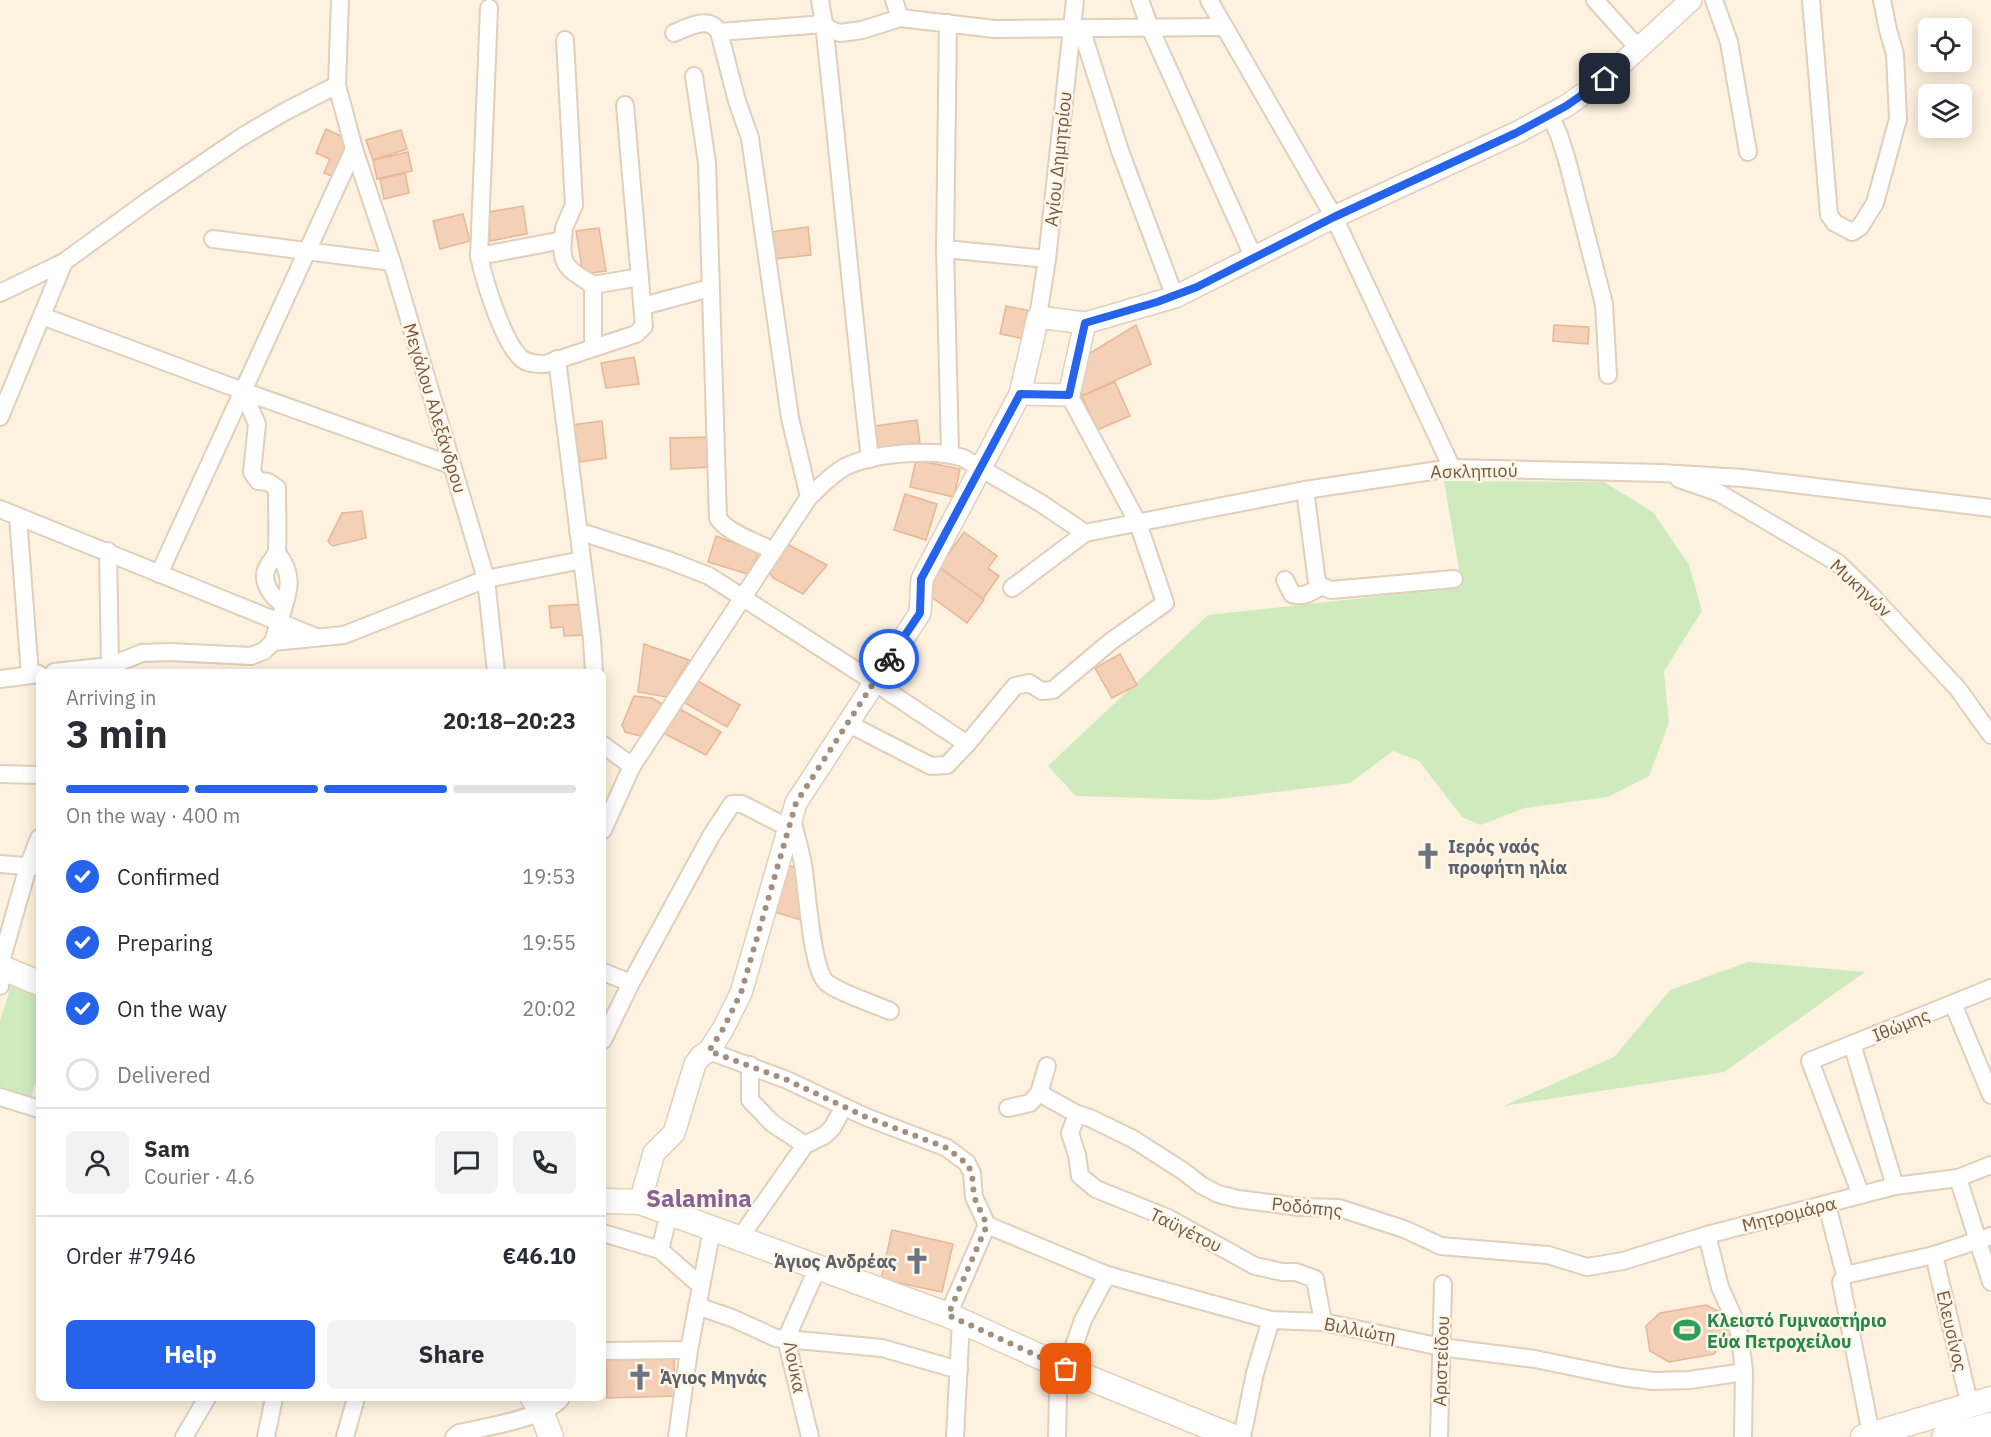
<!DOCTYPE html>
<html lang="en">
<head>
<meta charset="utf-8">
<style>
	:root { --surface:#fff; --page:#f2f2f3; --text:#2b2b33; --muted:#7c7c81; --line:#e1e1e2; --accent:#2563eb }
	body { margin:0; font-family:"IBM Plex Sans",sans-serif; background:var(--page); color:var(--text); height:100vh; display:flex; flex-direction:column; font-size:22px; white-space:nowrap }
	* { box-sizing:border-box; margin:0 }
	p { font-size:20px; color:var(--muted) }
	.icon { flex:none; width:33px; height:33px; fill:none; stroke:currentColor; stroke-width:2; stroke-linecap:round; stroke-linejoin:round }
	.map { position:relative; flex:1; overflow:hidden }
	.panel { position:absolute; left:36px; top:669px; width:570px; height:732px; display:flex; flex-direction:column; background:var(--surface); border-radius:9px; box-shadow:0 3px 15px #0003 }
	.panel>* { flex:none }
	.tools { position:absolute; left:1918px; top:18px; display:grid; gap:12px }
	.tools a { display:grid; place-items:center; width:54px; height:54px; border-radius:9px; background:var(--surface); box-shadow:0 3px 15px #0003; font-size:30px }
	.pin { position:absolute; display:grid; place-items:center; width:51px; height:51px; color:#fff; margin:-26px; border-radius:12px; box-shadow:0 3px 9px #0006 }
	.courier { position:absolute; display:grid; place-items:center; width:60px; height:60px; margin:-30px; border:4px solid #2563eb; border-radius:50%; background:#fff; color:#222; box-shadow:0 2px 8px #0007 }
	.head em { font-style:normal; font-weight:800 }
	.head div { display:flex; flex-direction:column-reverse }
	.head { display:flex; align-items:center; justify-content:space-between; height:102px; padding:0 30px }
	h1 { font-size:39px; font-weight:800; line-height:45px }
	.bar { display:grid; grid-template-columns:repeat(4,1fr); gap:9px 6px; align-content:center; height:72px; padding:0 30px }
	.bar i { height:8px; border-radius:4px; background:var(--line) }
	.bar .on { background:var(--accent) }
	.bar p { grid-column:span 4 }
	.line { display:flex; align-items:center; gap:15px; padding:0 30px; border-top:2px solid var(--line) }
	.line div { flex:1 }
	.round { display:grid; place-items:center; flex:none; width:63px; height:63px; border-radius:9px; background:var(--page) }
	ol { padding:0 30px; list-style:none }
	li { display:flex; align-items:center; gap:18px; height:66px }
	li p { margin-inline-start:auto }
	li .icon { padding:6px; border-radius:50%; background:var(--accent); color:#fff; stroke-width:4 }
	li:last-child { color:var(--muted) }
	li i { width:33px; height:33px; border:3px solid var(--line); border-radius:50% }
	.primary-button { display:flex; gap:12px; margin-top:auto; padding:12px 30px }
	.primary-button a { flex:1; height:69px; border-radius:9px; background:var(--accent); color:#fff; font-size:24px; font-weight:800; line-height:69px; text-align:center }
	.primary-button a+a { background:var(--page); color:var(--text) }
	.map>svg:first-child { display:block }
</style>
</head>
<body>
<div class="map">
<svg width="1991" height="1437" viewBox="0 0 1991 1437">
	<rect width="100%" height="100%" fill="#fdf2df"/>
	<g fill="#cfebbe">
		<path d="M1444 481 1604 482 1653 512 1689 565 1702 611 1664 671 1669 723 1649 776 1608 797 1525 808 1480 825 1462 817 1419 761 1393 751 1350 783 1211 800 1076 796 1048 766 1208 615 1462 587Z"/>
		<path d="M1748 962 1865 972 1724 1072 1503 1106 1614 1057 1670 990Z"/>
		<path d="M11 985 39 996V1074L30 1100 0 1088V1022Z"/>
	</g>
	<g fill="#f4d0b6" stroke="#e7b695" stroke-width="1.5">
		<path d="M326 129 351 141 335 177 324 173 330 159 316 153Z"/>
		<path d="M401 130 407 149 373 160 366 140Z"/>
		<path d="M408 152 412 171 377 179 373 160Z"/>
		<path d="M405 173 409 193 384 199 380 179Z"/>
		<path d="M523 206 527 234 490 241 489 212Z"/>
		<path d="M463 214 470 241 440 249 433 221Z"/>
		<path d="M808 227 811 255 774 259 771 232Z"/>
		<path d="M599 228 606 271 583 274 576 231Z"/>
		<path d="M1006 306 1031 311 1025 339 1000 334Z"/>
		<path d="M1136 325 1151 364 1082 396 1078 386 1087 355Z"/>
		<path d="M1554 325 1589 327 1588 344 1553 341Z"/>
		<path d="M634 357 639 384 606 388 601 363Z"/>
		<path d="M1115 382 1130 416 1097 430 1082 396Z"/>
		<path d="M917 420 920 443 878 449 875 426Z"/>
		<path d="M602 421 606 458 580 462 572 425Z"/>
		<path d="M714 437 715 467 671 469 670 438Z"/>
		<path d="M916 460 960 469 954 497 910 487Z"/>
		<path d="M905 494 937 504 926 540 894 530Z"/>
		<path d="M362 511 366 538 332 546 328 541 342 513Z"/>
		<path d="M964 532 997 556 988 568 999 576 983 599 939 567Z"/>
		<path d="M716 536 759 553 748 574 708 562Z"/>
		<path d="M787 544 827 565 803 594 773 578 769 571Z"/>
		<path d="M939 567 984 600 967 623 922 590Z"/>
		<path d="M584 604 586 635 564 636 563 627 551 628 549 606Z"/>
		<path d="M644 644 689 660 667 697 638 692Z"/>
		<path d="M1120 654 1137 685 1112 698 1095 668Z"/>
		<path d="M698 681 740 705 727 727 685 703Z"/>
		<path d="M634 696 652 698 662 704 640 736 625 732 622 725Z"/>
		<path d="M678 708 721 732 706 755 661 732Z"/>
		<path d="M783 864 799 868 805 921 767 910Z"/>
		<path d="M892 1230 953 1244 942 1292 881 1279Z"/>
		<path d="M1706 1305 1722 1313 1728 1335 1714 1354 1669 1362 1650 1351 1646 1326 1660 1313Z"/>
		<path d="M674 1356 675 1396 607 1398 606 1358Z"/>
	</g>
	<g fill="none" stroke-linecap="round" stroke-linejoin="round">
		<defs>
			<g id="minor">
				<path d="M340 0 337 85 354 149 392 262 486 579 496 672"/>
				<path d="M820 0 824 24C840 169 853 314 870 459"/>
				<path d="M894 0 900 18"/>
				<path d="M1140 0 1150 28 1254 258"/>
				<path d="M1209 0 1334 217 1452 468"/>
				<path d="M1595 0 1639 49"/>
				<path d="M1714 0 1729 42 1748 152"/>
				<path d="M1811 0 1829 215 1835 223 1852 232 1860 227 1875 203 1898 119 1895 54 1888 30 1882 0"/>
				<path d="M489 8 479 256C484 280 503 343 522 359 529 364 537 364 545 364L636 334 644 326 625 105"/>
				<path d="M948 23 945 249 950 453"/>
				<path d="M1081 28 1120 151 1175 297"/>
				<path d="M719 32 737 101 750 138 790 418 809 497"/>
				<path d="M674 33C688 27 709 15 719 32L824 24 831 30 840 33 862 30 900 18 995 29 1224 27"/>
				<path d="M694 76 707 163 718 518C726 532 758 543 774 551"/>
				<path d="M1550 115 1559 135 1567 160 1604 304 1608 375"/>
				<path d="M213 239 392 262"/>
				<path d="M563 240C559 267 573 272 593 285L640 277"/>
				<path d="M945 249 1047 259"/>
				<path d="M479 256 563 240 564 228 574 205 565 40"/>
				<path d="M593 285V347"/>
				<path d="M0 293 64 262"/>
				<path d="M643 306 710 288"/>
				<path d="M42 316 243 391 451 465"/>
				<path d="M1038 317 1047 259 1075 0"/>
				<path d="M557 359 592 639 594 672"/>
				<path d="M243 391 257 424 252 472 258 481 268 482 277 488C277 509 278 530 277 550 276 557 271 560 268 566 259 581 272 597 284 605"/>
				<path d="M0 417 64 262 149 200 243 136 286 111 337 85"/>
				<path d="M1679 479 1719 493 1838 563 1870 594 1958 689 1991 735"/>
				<path d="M1305 490 1317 582 1321 586 1331 590 1454 579"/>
				<path d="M0 509 279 622 273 642 344 635 486 579 582 560"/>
				<path d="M18 517 30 675"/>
				<path d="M578 531 668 560 709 576 874 682 967 744"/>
				<path d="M277 553C297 578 287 595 279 622L316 637"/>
				<path d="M159 574 354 149"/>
				<path d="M1285 580 1292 594C1303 598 1312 592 1321 586"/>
				<path d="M1012 588 1085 533"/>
				<path d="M54 672 110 666 142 653 170 652 251 656 264 651 273 642"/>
				<path d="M108 672 110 666 108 551"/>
				<path d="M0 679 39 674"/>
				<path d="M847 723 931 766 947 765 967 744 1015 686 1029 683 1042 691 1053 690 1110 642 1165 603 1138 523 1069 395"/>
				<path d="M603 745 632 766"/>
				<path d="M0 774 39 775"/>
				<path d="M792 818C795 833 800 848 803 864 807 887 811 967 826 982 837 992 874 1004 890 1011"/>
				<path d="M603 830 632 766 809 497C821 486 832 474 845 467 872 453 935 448 963 458L1042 504 1085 533 1305 490 1452 468 1661 473 1743 478 1991 508"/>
				<path d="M0 864 38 867"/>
				<path d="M0 965 28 867 39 838"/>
				<path d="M0 972V986"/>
				<path d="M603 972 631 983"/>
				<path d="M1953 1004 1991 1095"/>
				<path d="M603 1040 631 983 711 836 732 804H742L789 828"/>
				<path d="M1852 1044 1895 1186"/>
				<path d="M709 1051 787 1080 866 1117 947 1148 967 1163 972 1173 974 1197 987 1225"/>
				<path d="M750 1065V1100L772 1123 805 1145"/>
				<path d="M1039 1093 1047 1066"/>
				<path d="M0 1097 39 1109"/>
				<path d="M1008 1108 1030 1103 1039 1093 1077 1114 1090 1118 1133 1139 1183 1171 1201 1185 1218 1194 1238 1199 1300 1207 1339 1208 1404 1229 1441 1246 1548 1255 1587 1267 1623 1261 1707 1235 1895 1186 1958 1178 1991 1165"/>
				<path d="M1077 1114 1070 1133 1077 1155 1080 1176 1096 1189 1168 1218 1255 1266 1282 1272H1296L1315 1279 1323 1322"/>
				<path d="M1958 1178 1991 1282"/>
				<path d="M1861 1195 1810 1061 1991 988"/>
				<path d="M1827 1205 1845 1275 1841 1282 1871 1434"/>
				<path d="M987 1225 1107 1275 1271 1320 1323 1322 1441 1347 1535 1359 1622 1377 1653 1381 1690 1380 1744 1372"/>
				<path d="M603 1233 660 1250 701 1286"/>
				<path d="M1707 1235 1720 1287 1737 1325 1740 1336 1744 1372 1743 1437"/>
				<path d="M739 1239 805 1145 825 1135 832 1128 844 1107"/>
				<path d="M660 1250 669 1213"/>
				<path d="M1934 1255 1970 1406"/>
				<path d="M1845 1275 1934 1255 1991 1236"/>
				<path d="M697 1306 732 1318 776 1338 882 1348 959 1370"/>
				<path d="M948 1315 987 1225"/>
				<path d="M603 1351 689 1350"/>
				<path d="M184 1437 207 1398"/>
				<path d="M266 1437 274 1398"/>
				<path d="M345 1437 356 1398"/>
				<path d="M454 1437 459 1433C483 1428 548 1417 561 1398"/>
				<path d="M677 1437 689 1350 712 1229"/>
				<path d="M810 1437 786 1339 818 1267"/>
				<path d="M955 1437 961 1321"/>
				<path d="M1057 1437 1058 1393 1083 1320 1107 1275"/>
				<path d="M1242 1437 1255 1373 1271 1320"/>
				<path d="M1439 1437 1443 1284"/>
			</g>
			<g id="tertiary">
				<path d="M1020 394 1069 395 1085 323"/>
				<path d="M640 1202 654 1153 674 1133 695 1064 701 1056 709 1051 723 1029 741 993 796 803 920 613 922 579 1020 394 1038 317 1085 323 1175 297 1334 217 1516 133 1566 106 1605 79 1691 0"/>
			</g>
			<g id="secondary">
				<path d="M0 967 39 983"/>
				<path d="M603 1201 640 1202 948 1315 1067 1369 1234 1437"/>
				<path d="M533 1398 541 1411 551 1437"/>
				<path d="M1863 1437 1991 1399"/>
				<path d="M1944 1437 1991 1425"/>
			</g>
		</defs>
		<use href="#minor" stroke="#e1cebb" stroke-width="20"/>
		<use href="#tertiary" stroke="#e1cebb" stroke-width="24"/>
		<use href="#secondary" stroke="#e7cfb9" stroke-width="27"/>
		<use href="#minor" stroke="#fff" stroke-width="16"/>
		<use href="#tertiary" stroke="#fff" stroke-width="21"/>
		<use href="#secondary" stroke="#fff" stroke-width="24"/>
	</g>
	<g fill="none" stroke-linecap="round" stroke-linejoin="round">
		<path stroke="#a48e7c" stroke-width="6" stroke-dasharray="0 10.8" d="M889 659 796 803 741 993 723 1029 709 1051 787 1080 866 1117 947 1148 967 1164 972 1173 974 1197 987 1225 948 1315 1066 1369"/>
		<path stroke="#2563eb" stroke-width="8" d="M889 659 920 613 921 579 1020 394 1069 395 1085 323 1157 302 1197 287 1334 217 1516 133 1566 106 1605 79"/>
	</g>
	<defs>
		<symbol id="church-bare" viewBox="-9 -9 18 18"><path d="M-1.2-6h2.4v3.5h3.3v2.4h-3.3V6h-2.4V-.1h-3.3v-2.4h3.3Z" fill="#6b7280" stroke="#fff6e6" stroke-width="2.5" paint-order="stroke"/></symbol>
		<symbol id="stadium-bare" viewBox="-9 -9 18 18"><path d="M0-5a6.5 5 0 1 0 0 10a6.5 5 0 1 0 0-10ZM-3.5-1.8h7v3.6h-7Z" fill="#2e9e5b" stroke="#fff6e6" stroke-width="2.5" paint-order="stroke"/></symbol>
	</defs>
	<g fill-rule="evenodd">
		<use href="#church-bare" x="1409" y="837" width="38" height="38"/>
		<use href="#church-bare" x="898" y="1242" width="38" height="38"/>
		<use href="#stadium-bare" x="1668" y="1311" width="38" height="38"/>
		<use href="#church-bare" x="621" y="1358" width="38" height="38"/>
	</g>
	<g text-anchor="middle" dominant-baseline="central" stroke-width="5" stroke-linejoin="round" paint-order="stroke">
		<g font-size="18" fill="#745846" stroke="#fff6e6">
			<text transform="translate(1058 159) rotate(-84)">Αγίου Δημητρίου</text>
			<text transform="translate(435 408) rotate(73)">Μεγάλου Αλεξάνδρου</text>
			<text transform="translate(1474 471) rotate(-1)">Ασκληπιού</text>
			<text transform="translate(1861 588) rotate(43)">Μυκηνών</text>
			<text transform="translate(1901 1025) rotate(-22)">Ιθώμης</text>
			<text transform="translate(1307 1207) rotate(6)">Ροδόπης</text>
			<text transform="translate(1789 1214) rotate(-14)">Μητρομάρα</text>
			<text transform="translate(1186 1230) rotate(26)">Ταϋγέτου</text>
			<text transform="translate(1360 1330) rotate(11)">Βιλλιώτη</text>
			<text transform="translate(1952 1331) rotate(77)">Ελευσίνος</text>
			<text transform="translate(1441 1361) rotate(-88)">Αριστείδου</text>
			<text transform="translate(795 1367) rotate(79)">Λούκα</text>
		</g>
		<g font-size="18" font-weight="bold" fill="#5b616d" stroke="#fff6e6" text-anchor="start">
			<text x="1448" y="846">Ιερός ναός<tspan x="1448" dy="21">προφήτη ηλία</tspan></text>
			<text x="897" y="1261" text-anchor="end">Άγιος Ανδρέας</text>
			<text x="660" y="1377">Άγιος Μηνάς</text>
		</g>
		<g font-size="18" font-weight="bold" fill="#27864d" stroke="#fff6e6" text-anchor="start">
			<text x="1707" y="1320">Κλειστό Γυμναστήριο<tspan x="1707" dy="21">Εύα Πετροχείλου</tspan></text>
		</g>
		<g font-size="24" font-weight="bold" fill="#876198" stroke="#fff6e6">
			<text x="699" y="1198">Salamina</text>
		</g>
	</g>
</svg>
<div class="tools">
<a><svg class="icon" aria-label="locate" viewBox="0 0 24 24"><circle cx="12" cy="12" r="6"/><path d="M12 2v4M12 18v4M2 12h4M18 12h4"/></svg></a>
<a><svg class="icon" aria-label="layers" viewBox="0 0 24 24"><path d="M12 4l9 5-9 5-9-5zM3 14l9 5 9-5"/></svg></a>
</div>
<div class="pin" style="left:1066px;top:1369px;background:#ea580c"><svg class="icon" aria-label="bag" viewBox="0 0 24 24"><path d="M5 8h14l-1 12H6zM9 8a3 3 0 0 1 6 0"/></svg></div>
<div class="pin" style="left:1605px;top:79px;background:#1f2937"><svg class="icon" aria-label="home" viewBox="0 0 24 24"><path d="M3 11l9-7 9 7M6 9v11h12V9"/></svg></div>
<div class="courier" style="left:889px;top:659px"><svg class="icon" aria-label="bike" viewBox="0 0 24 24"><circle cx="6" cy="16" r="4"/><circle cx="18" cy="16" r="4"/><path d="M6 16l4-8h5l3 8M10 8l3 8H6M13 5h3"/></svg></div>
<section class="panel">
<div class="head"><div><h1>3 min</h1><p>Arriving in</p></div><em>20:18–20:23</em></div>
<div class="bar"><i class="on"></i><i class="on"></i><i class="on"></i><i></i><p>On the way · 400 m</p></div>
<ol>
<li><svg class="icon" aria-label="check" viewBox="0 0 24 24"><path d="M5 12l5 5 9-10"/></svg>Confirmed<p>19:53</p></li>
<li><svg class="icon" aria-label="check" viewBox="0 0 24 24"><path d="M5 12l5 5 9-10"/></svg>Preparing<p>19:55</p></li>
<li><svg class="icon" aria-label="check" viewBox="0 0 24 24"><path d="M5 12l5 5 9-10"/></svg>On the way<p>20:02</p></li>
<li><i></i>Delivered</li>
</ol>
<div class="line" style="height:108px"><a class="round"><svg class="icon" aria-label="person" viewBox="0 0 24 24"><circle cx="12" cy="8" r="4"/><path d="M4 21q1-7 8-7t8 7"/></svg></a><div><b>Sam</b><p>Courier · 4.6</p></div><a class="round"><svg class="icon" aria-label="chat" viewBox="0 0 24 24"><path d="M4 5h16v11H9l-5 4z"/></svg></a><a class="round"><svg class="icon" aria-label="phone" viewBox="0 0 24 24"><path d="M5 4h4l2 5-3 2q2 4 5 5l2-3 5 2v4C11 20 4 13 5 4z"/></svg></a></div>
<div class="line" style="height:78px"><div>Order #7946</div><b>€46.10</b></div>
<div class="primary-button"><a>Help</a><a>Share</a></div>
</section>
</div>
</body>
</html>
